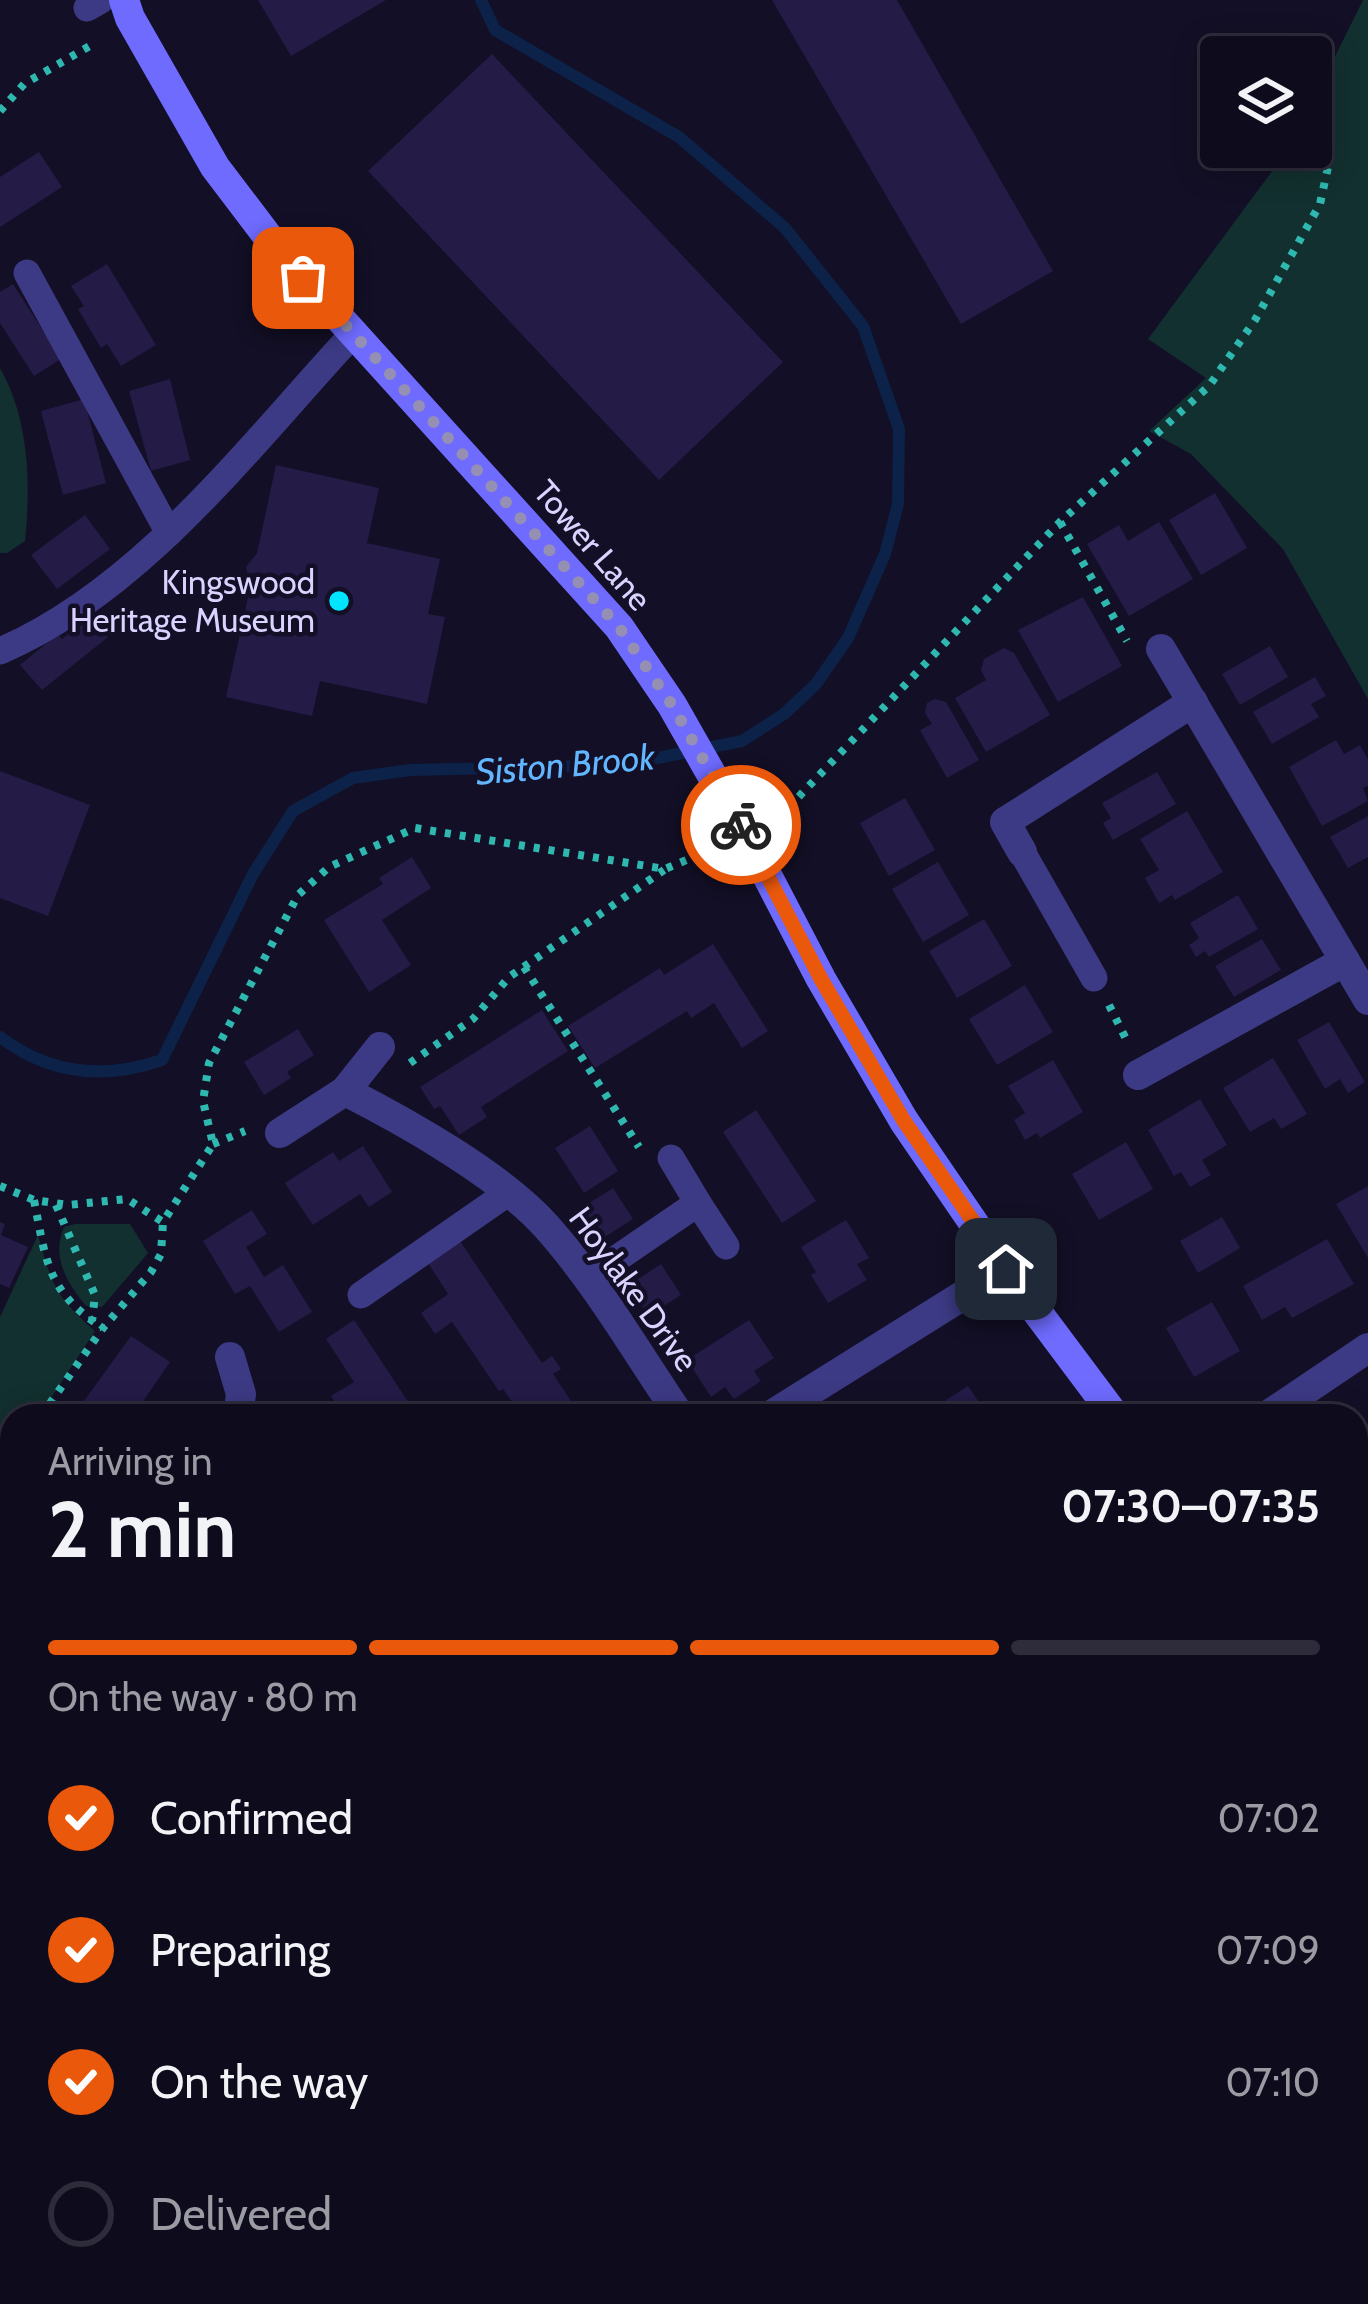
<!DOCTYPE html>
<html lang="en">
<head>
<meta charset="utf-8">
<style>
	:root { --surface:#0e0b1c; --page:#171425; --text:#f1f3f6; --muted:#9b9ba3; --line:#2e2b3b; --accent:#ea580c }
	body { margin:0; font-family:Cabin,sans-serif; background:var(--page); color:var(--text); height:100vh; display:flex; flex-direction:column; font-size:45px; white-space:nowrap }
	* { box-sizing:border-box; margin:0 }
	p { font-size:39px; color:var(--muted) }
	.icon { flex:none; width:66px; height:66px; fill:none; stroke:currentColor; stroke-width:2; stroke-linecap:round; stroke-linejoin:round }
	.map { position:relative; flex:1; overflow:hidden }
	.panel { position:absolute; left:0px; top:1404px; width:1368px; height:900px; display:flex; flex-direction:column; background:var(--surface); border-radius:36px 36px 0 0; box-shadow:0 6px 30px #0003,0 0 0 3px var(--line) }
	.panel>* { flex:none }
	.fabs { position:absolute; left:1200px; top:36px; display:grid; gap:24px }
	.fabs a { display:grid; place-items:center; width:132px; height:132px; border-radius:12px; background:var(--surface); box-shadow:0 6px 30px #0003,0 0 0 3px var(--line); font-size:60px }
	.pin { position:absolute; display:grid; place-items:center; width:102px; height:102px; color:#fff; margin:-51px; border-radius:24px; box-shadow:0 6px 18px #0006 }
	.courier { position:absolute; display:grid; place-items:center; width:120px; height:120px; margin:-60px; border:9px solid #ea580c; border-radius:50%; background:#fff; color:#222; box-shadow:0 3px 15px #0007 }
	.overview em { font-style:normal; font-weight:700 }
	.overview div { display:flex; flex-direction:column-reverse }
	.overview { display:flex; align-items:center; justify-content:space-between; height:204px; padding:0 48px }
	h1 { font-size:78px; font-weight:700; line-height:90px }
	.bar { display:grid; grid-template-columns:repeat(4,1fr); gap:18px 12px; align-content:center; height:144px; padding:0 48px }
	.bar i { height:15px; border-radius:9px; background:var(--line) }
	.bar .active { background:var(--accent) }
	.bar p { grid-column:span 4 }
	ol { padding:0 48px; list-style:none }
	li { display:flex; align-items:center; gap:36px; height:132px }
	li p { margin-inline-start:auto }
	li .icon { padding:12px; border-radius:50%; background:var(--accent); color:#fff; stroke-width:4 }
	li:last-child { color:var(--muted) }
	li i { width:66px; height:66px; border:6px solid var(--line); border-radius:50% }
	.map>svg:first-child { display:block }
</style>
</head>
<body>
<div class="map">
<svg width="1368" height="2304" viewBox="0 0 1368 2304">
	<rect width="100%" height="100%" fill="#130f26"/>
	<g fill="#12302f">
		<path d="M1363 0H1368V699L1283 549 1191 454 1149 431 1206 378 1148 339 1290 147H1311V105Z"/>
		<path d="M0 368C29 419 31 484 25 541L7 553H0Z"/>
		<path d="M75 1224H130L148 1253 102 1307 86 1306C67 1283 51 1257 64 1227Z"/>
		<path d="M38 1235C52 1285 55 1296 95 1331L39 1416H12V1458L0 1464V1317Z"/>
	</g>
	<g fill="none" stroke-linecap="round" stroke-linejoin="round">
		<path stroke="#0c2248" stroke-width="12" d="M0 1037C49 1074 104 1080 162 1060L253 874 293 811 353 778 410 770 623 765 742 741 784 714 816 684 848 638 885 554 898 504 899 429 863 326 785 228 679 137 495 30 481 0"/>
	</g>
	<g fill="#241b47">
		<path d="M258 0H386L291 56Z"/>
		<path d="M772 0H897L1053 271 961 324Z"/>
		<path d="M492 54 783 362 659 480 368 171Z"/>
		<path d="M39 152 62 187 0 227V177Z"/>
		<path d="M107 264 156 345 121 366 107 344 101 348 78 309 84 306 71 286Z"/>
		<path d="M13 284 61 359 34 376 0 323V292Z"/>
		<path d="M170 379 190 460 151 471 129 391Z"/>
		<path d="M84 399 106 483 63 495 41 411Z"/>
		<path d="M276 465 379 488 367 543 440 559 428 614 445 617 427 704 320 681 312 716 226 697 250 588 246 567 257 553Z"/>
		<path d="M1215 493 1247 548 1201 575 1169 520Z"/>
		<path d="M85 515 110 549 57 589 31 555Z"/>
		<path d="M1159 522 1193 579 1129 616 1087 544 1119 525 1128 541Z"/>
		<path d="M1083 597 1122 666 1058 702 1018 630Z"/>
		<path d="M91 616 108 637 42 690 20 665 58 634 62 639Z"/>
		<path d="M1270 646 1288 677 1240 705 1222 674Z"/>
		<path d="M1004 648 1014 653 1050 715 986 752 955 698 986 680 981 670 984 659Z"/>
		<path d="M1315 677 1326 696 1311 704 1319 717 1272 744 1253 712Z"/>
		<path d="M935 699 946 702 979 760 947 778 920 730 932 724 925 713 927 703Z"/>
		<path d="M1336 740 1344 754 1360 745 1368 759V786L1363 788 1368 801 1322 826 1289 767Z"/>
		<path d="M0 771 90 805 48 916 0 898Z"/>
		<path d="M1157 772 1176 804 1113 840 1103 823 1111 818 1102 803Z"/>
		<path d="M905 798 935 850 889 876 860 823Z"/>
		<path d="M1187 811 1223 872 1175 900 1172 895 1159 903 1145 878 1159 870 1140 839Z"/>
		<path d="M1368 816V857L1348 868 1330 837Z"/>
		<path d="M412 857 431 888 382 920 411 965 369 992 324 920 383 884 379 878Z"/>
		<path d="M938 862 969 915 923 942 892 889Z"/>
		<path d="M1238 895 1258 929 1209 957 1205 951 1196 957 1189 945 1199 938 1190 923Z"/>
		<path d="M984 919 1012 966 957 998 929 951Z"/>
		<path d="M1262 939 1281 970 1234 997 1215 966Z"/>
		<path d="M713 944 768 1031 742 1048 714 1003 691 1018 687 1011 595 1068 568 1026 660 968 664 975Z"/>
		<path d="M1025 985 1053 1032 997 1065 969 1019Z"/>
		<path d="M542 1010 568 1051 481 1107 487 1117 459 1135 440 1106 434 1109 420 1087Z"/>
		<path d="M1329 1022 1365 1082 1348 1093 1340 1079 1325 1089 1297 1040Z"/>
		<path d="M298 1029 314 1055 287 1072 291 1078 264 1095 244 1062Z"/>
		<path d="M1273 1058 1307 1114 1281 1129 1274 1118 1250 1132 1223 1088Z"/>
		<path d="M1053 1060 1083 1112 1040 1138 1037 1133 1025 1140 1014 1120 1025 1113 1008 1086Z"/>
		<path d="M1200 1099 1227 1145 1202 1160 1211 1175 1190 1187 1181 1172 1174 1176 1148 1130Z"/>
		<path d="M756 1110 816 1201 782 1223 723 1132Z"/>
		<path d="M590 1126 618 1171 584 1193 555 1148Z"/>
		<path d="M1126 1142 1153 1189 1099 1220 1072 1174Z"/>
		<path d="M363 1146 392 1192 369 1207 360 1194 313 1225 285 1183 333 1152 339 1161Z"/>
		<path d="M1368 1186V1258L1336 1204Z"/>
		<path d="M613 1188 633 1219 600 1240 580 1209Z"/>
		<path d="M252 1210 267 1234 246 1247 264 1277 283 1265 312 1312 279 1332 250 1286 235 1294 203 1241Z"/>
		<path d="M1222 1217 1240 1248 1198 1273 1180 1241Z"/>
		<path d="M846 1220 869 1258 857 1264 867 1280 828 1303 811 1275 816 1272 801 1247Z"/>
		<path d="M0 1222 5 1224 1 1235 28 1247 9 1288 0 1284Z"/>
		<path d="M1327 1239 1354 1284 1292 1318 1285 1307 1262 1320 1243 1286Z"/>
		<path d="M460 1241 542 1363 552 1356 561 1369 553 1374 581 1416H534L531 1411 522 1416 503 1389 499 1391 452 1322 435 1334 421 1313 448 1294 428 1263Z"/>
		<path d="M661 1264 681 1295 648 1316 629 1285Z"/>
		<path d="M1212 1302 1240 1351 1194 1377 1166 1328Z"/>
		<path d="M354 1320 411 1406 396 1416H344L331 1396 354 1382 326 1339Z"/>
		<path d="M749 1320 774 1358 754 1371 761 1381 734 1399 725 1387 711 1397 687 1360Z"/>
		<path d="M131 1336 170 1362 133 1416H73Z"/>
		<path d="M968 1386 981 1405 988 1401 997 1416H928L926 1413Z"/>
		<path d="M1356 1417 1368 1439V1480L1356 1486Z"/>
		<path d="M12 1896V1934L0 1915V1903Z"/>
		<path d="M1368 1921V1969L1356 1977V1928Z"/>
		<path d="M1356 2049 1368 2066V2104L1356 2112Z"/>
		<path d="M0 2237 12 2238V2276L1 2275Z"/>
		<path d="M1368 2273V2304H1308L1326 2292 1330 2298 1340 2292H1356V2281Z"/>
		<path d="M284 2292H343L342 2304H283Z"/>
		<path d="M708 2292H748L747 2304H707Z"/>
		<path d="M981 2292H1021L1030 2304H989Z"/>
	</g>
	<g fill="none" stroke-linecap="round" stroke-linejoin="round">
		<g stroke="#2fb8b0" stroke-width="8" stroke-dasharray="6 9" stroke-linecap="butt">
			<path d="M0 111 24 84 95 43"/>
			<path d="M1060 522 1127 641"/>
			<path d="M776 816 788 808 1060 522 1209 386 1255 320 1320 204 1328 167"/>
			<path d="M524 967 639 1147"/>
			<path d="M1109 1005 1129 1045"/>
			<path d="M410 1063 473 1019 509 977 664 870"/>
			<path d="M213 1144 245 1131"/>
			<path d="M0 1186 34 1200 68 1205 127 1199 163 1222 213 1144 203 1101 209 1063 298 895 329 867 415 828 665 869 715 848"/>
			<path d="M34 1200C46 1261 47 1292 103 1328"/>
			<path d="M56 1205 95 1295 92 1321"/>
			<path d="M41 1416 103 1328 151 1272 161 1254 163 1222"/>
			<path d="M0 1450 12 1449"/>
			<path d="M0 1603 12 1620"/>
			<path d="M0 1789 12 1781"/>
			<path d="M0 1938 12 1946"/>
			<path d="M904 2292 914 2304"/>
			<path d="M102 2304 103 2292"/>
			<path d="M620 2304 621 2292"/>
		</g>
		<g stroke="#3d3a85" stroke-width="27">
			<path d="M87 8 101 0"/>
			<path d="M27 273 169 533"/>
			<path d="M0 651C142 590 250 445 353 334"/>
			<path d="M1022 852 1094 978"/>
			<path d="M671 1158 698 1203"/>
			<path d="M587 1279 698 1203 726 1246"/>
			<path d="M361 1295 509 1192"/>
			<path d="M1356 1992 1368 1985"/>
			<path d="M1368 2227V2230"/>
		</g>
		<g stroke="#3d3a85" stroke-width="30">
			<path d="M1161 649 1368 1000"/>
			<path d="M1022 852 1005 822 1193 702"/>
			<path d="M1138 1075 1345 961"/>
			<path d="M345 1091C406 1122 500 1175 546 1226 597 1283 637 1353 680 1416"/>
			<path d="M280 1133 345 1091 380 1047"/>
			<path d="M230 1357 241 1394 238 1416"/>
			<path d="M770 1416 1005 1269"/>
			<path d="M1267 1416 1368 1348"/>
			<path d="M0 1535 12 1532"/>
			<path d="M240 2304 242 2297"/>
			<path d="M805 2304 812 2292"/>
		</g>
		<g stroke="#6f6bff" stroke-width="30">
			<path d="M124 0 130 18 215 167 278 250 619 627 672 705 746 835 821 979 904 1121 1005 1269 1115 1416"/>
			<path d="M1356 1749 1368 1768"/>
		</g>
	</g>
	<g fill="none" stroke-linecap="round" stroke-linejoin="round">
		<path stroke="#948fb3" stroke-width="12" stroke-dasharray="0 21.6" d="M303 278 619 627 672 705 741 825"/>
		<path stroke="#ea580c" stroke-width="15" d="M741 825 821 979 904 1121 1006 1269"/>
	</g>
	<circle fill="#00e5ff" stroke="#130f26" stroke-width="4.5" cx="339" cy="601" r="12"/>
	<g text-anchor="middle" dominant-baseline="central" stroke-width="9" stroke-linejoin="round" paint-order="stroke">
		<g font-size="33" fill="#d9d4ff" stroke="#130f26">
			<text transform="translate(593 545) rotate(49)">Tower Lane</text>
			<text transform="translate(634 1289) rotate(54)">Hoylake Drive</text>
		</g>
		<g font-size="33" fill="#d9d4ff" stroke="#130f26" text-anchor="end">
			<text x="315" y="582">Kingswood<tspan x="315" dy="38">Heritage Museum</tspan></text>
		</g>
		<g font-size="36" font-style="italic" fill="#62b6ff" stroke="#130f26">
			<text transform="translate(565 764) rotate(-5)">Siston Brook</text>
		</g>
	</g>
</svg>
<div class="fabs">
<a><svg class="icon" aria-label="layers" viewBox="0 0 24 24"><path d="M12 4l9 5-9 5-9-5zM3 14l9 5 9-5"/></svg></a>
</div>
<div class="pin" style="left:303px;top:278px;background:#ea580c"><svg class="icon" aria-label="bag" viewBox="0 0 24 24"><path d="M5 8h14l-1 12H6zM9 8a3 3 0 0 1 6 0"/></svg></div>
<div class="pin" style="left:1006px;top:1269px;background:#1f2937"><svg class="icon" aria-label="home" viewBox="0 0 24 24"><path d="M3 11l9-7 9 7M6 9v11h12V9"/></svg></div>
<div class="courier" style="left:741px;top:825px"><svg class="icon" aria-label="bike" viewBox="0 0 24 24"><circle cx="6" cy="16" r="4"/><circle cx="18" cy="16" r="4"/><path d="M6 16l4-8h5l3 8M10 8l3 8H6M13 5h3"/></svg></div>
<section class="panel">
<div class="overview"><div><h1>2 min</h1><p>Arriving in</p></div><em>07:30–07:35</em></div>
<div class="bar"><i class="active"></i><i class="active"></i><i class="active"></i><i></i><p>On the way · 80 m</p></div>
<ol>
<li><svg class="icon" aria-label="check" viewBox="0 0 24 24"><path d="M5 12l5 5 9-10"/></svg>Confirmed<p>07:02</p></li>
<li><svg class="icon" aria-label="check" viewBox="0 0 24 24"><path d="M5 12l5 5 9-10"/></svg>Preparing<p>07:09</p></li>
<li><svg class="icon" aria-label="check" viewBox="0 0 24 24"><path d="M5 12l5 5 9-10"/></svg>On the way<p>07:10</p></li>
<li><i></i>Delivered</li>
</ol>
</section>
</div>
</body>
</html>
